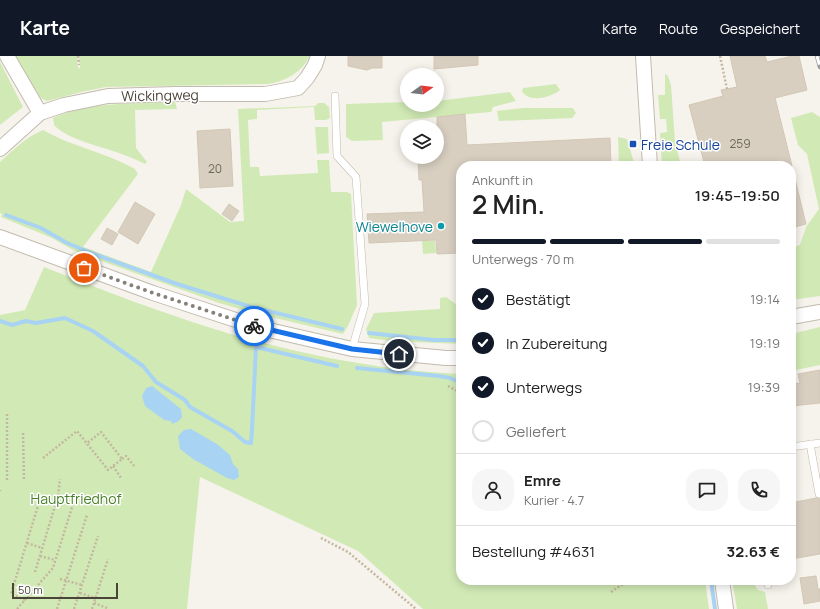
<!DOCTYPE html>
<html lang="de">
<head>
<meta charset="utf-8">
<style>
	:root { --surface:#fff; --page:#f6f6f6; --text:#222; --muted:#767676; --line:#e0e0e0; --accent:#111827 }
	body { margin:0; font-family:Manrope,sans-serif; background:var(--page); color:var(--text); height:100vh; display:flex; flex-direction:column; font-size:15px; white-space:nowrap }
	* { box-sizing:border-box; margin:0 }
	p { font-size:13px; color:var(--muted) }
	.icon { flex:none; width:22px; height:22px; fill:none; stroke:currentColor; stroke-width:2; stroke-linecap:round; stroke-linejoin:round }
	.map { position:relative; flex:1; overflow:hidden }
	.sheet { position:absolute; left:456px; top:105px; width:340px; height:424px; display:flex; flex-direction:column; background:var(--surface); border-radius:16px; box-shadow:0 2px 10px #0003 }
	.sheet>* { flex:none }
	.needle { width:26px; rotate:75deg }
	.controls { position:absolute; left:400px; top:12px; display:grid; gap:8px }
	.controls a { display:grid; place-items:center; width:44px; height:44px; border-radius:50%; background:var(--surface); box-shadow:0 2px 10px #0003; font-size:20px }
	.scale { position:absolute; left:12px; bottom:10px; width:106px; box-sizing:border-box; padding-left:4px; border:2px solid #4a4439; border-top:0; font-size:11px; line-height:14px; white-space:nowrap; color:#4a4439; -webkit-text-stroke:3px #fff; paint-order:stroke }
	.pin { position:absolute; display:grid; place-items:center; width:34px; height:34px; color:#fff; margin:-17px; border:2px solid #fff; border-radius:50%; box-shadow:0 1px 4px #0007 }
	.courier { position:absolute; display:grid; place-items:center; width:40px; height:40px; margin:-20px; border:3px solid #1a73e8; border-radius:50%; background:#fff; color:#222; box-shadow:0 1px 5px #0007 }
	.head em { font-style:normal; font-weight:600 }
	.head div { display:flex; flex-direction:column-reverse }
	.head { display:flex; align-items:center; justify-content:space-between; height:68px; padding:0 16px }
	h1 { font-size:26px; font-weight:600; line-height:30px }
	.bar { display:grid; grid-template-columns:repeat(4,1fr); gap:6px 4px; align-content:center; height:48px; padding:0 16px }
	.bar i { height:5px; border-radius:3px; background:var(--line) }
	.bar .current { background:var(--accent) }
	.bar p { grid-column:span 4 }
	.line { display:flex; align-items:center; gap:10px; padding:0 16px; border-top:1px solid var(--line) }
	.line div { flex:1 }
	.round { display:grid; place-items:center; flex:none; width:42px; height:42px; border-radius:16px; background:var(--page) }
	ol { padding:0 16px; list-style:none }
	li { display:flex; align-items:center; gap:12px; height:44px }
	li p { margin-inline-start:auto }
	li .icon { padding:4px; border-radius:50%; background:var(--accent); color:#fff; stroke-width:4 }
	li:last-child { color:var(--muted) }
	li i { width:22px; height:22px; border:2px solid var(--line); border-radius:50% }
	header { display:flex; align-items:center; gap:24px; box-sizing:border-box; height:56px; padding:0 20px; background:var(--accent); color:#fff }
	header strong { font-size:19px }
	nav { display:flex; gap:22px; margin-inline-start:auto; font-size:14px }
	.map>svg:first-child { display:block }
</style>
</head>
<body>
<header>
<strong>Karte</strong>
<nav><a>Karte</a><a>Route</a><a>Gespeichert</a></nav>
</header>
<div class="map">
<svg width="820" height="553" viewBox="0 0 820 553">
	<rect width="100%" height="100%" fill="#f6f3ec"/>
	<g fill="#d1eab5">
		<path d="M14 0H77L78 12H80L79 0H310C301 17 286 25 268 28L106 31 81 36 47 45 40 42Z"/>
		<path d="M0 6 23 51 0 69Z"/>
		<path d="M665 18 668 20 671 29 675 85 681 110H662L660 77 667 76 666 63H660L658 39H665Z"/>
		<path d="M556 28 560 34C551 42 528 47 522 35L523 32Z"/>
		<path d="M510 36 516 45 493 51 491 56 382 66 383 84 352 85 346 81V48L407 46V49H437V45Z"/>
		<path d="M175 46 177 53 135 54 136 92 147 106 145 108C137 104 128 100 119 97 100 90 68 84 54 69L53 62C91 45 135 48 175 46Z"/>
		<path d="M318 47H324L329 51 330 62 326 64H315L314 51 257 54V63L248 64 250 111H259L260 120 318 117 317 104H329L331 136H347L351 138 357 249 348 270 343 278 254 257 219 247 90 201 73 194 52 182 1 161 2 158 0 157V106C13 94 26 81 43 74 72 91 106 96 135 113L138 118 83 191 151 216 181 149 186 133 230 166 244 165 238 53 315 50Z"/>
		<path d="M523 52H573L576 57 572 62 499 65 497 55Z"/>
		<path d="M812 56 820 61V240L791 244V192L800 189 806 171 819 153 807 98 798 89 791 62Z"/>
		<path d="M315 71H328L329 97 317 98Z"/>
		<path d="M618 81 627 83 635 110H619Z"/>
		<path d="M422 185H435L436 197 423 198Z"/>
		<path d="M44 211C85 227 125 243 166 257 258 290 364 314 461 318V524H705L709 553H423L358 495 200 421 187 553H0V259L25 254Z"/>
		<path d="M446 241 461 252V288L391 285 369 282 366 273 374 257 440 253V242Z"/>
		<path d="M820 271V309L796 314V318H791V278Z"/>
		<path d="M732 524H751L758 534 765 536 768 553H737Z"/>
	</g>
	<g fill="#a9d3f2">
		<path d="M152 330 181 353 182 361 179 365 172 368 171 365 164 364 145 350 142 340 146 332Z"/>
		<path d="M191 373 217 388 230 399 233 408 238 413 239 421 234 424 227 422 193 403 180 393 178 380 184 374Z"/>
	</g>
	<g fill="none" stroke-linecap="round" stroke-linejoin="round">
		<g stroke="#a9d3f2" stroke-width="4">
			<path d="M6 159 41 172 67 187 94 198 177 228 248 250 342 273"/>
			<path d="M0 265 12 269 26 265 36 267 65 262 93 275 143 310 156 326 185 344 190 351 232 375 245 386 251 387 252 374 256 291 337 310"/>
			<path d="M369 277 434 284H461"/>
			<path d="M357 312 439 320 450 322 461 327"/>
			<path d="M711 524 715 553"/>
		</g>
	</g>
	<g fill="#d8cfc1" stroke="#d3c7b4">
		<path d="M348 0H382V12H372L367 14 348 10Z"/>
		<path d="M434 0H478V9L434 13Z"/>
		<path d="M730 0H765L767 6 792 0H799L807 34 775 42 792 110H705L689 49 723 40 721 34 737 31Z"/>
		<path d="M465 58 467 89 610 82 611 110H461V197L437 198 436 184 369 187 367 158 424 156 422 124H419L418 101H437V61Z"/>
		<path d="M230 73 233 130 200 132 197 75Z"/>
		<path d="M791 123H795L806 168 791 172Z"/>
		<path d="M135 146 155 158 138 188 118 176Z"/>
		<path d="M229 148 239 155 232 165 222 158Z"/>
		<path d="M107 172 118 178 112 189 101 183Z"/>
		<path d="M820 314V347L791 350V332L794 328 800 327 798 318Z"/>
		<path d="M816 442 820 443V498L791 503V447Z"/>
		<path d="M816 520 818 533H820V545L804 548 800 522Z"/>
	</g>
	<g fill="none" stroke-linecap="round" stroke-linejoin="round">
		<defs>
			<g id="service">
				<path d="M335 40 337 100 356 121 365 248 352 293"/>
				<path d="M810 388 819 438"/>
				<path d="M791 391 820 387"/>
				<path d="M767 524 768 529"/>
			</g>
			<g id="minor">
				<path d="M7 0 40 57"/>
				<path d="M643 0 650 110"/>
				<path d="M0 93 40 57 64 49 108 40 176 38H265L298 32 307 22 315 9 318 0"/>
				<path d="M0 181 153 237 260 272 352 293 446 302H461"/>
				<path d="M791 261 820 256"/>
				<path d="M722 524 726 553"/>
			</g>
		</defs>
		<use href="#service" stroke="#c2bbae" stroke-width="8"/>
		<use href="#minor" stroke="#c2bbae" stroke-width="16"/>
		<g stroke="#c4b79f" stroke-width="2.5" stroke-dasharray="2 2" stroke-linecap="butt">
			<path d="M78 0 79 9"/>
			<path d="M720 0 727 33"/>
			<path d="M448 330 461 337"/>
			<path d="M23 377 24 424"/>
			<path d="M43 402 77 375 108 414 122 403 101 376 86 388"/>
			<path d="M122 403 126 400 135 411"/>
			<path d="M113 410 121 422"/>
			<path d="M7 424V356"/>
			<path d="M0 435V434"/>
			<path d="M321 482 348 496 416 553"/>
			<path d="M27 487 42 492"/>
			<path d="M40 500 55 504"/>
			<path d="M35 516 58 440 60 423"/>
			<path d="M60 523 82 529"/>
			<path d="M611 536 629 524"/>
			<path d="M80 537 95 542"/>
			<path d="M25 544 11 538 41 440"/>
			<path d="M94 547 107 552"/>
			<path d="M17 553 53 512 74 445"/>
			<path d="M57 553 87 459"/>
			<path d="M74 553 98 480"/>
			<path d="M92 553 108 503"/>
		</g>
		<use href="#service" stroke="#fff" stroke-width="7"/>
		<use href="#minor" stroke="#fff" stroke-width="14"/>
		<defs>
			<path id="rail" d="M817 0 820 11"/>
		</defs>
		<use href="#rail" stroke="#9a9a9a" stroke-width="4.5"/>
		<use href="#rail" stroke="#fff" stroke-width="3" stroke-dasharray="9" stroke-linecap="butt"/>
	</g>
	<g fill="none" stroke-linecap="round" stroke-linejoin="round">
		<path stroke="#868178" stroke-width="4" stroke-dasharray="0 7.2" d="M84 212 153 237 254 270"/>
		<path stroke="#1a73e8" stroke-width="5" d="M254 270 352 293 399 298"/>
	</g>
	<rect fill="#1a4fb4" stroke="#fff" stroke-width="1.5" x="629" y="84" width="8" height="8" rx="2"/>
	<circle fill="#0f9aa8" stroke="#fff" stroke-width="1.5" cx="441" cy="170" r="4"/>
	<g text-anchor="middle" dominant-baseline="central" stroke-width="3" stroke-linejoin="round" paint-order="stroke">
		<g font-size="12" fill="#6e675b">
			<text x="740" y="87">259</text>
			<text x="215" y="112">20</text>
		</g>
		<g font-size="14" fill="#4a4439" stroke="#fff">
			<text transform="translate(160 39) rotate(-1)">Wickingweg</text>
		</g>
		<g font-size="14" fill="#164399" stroke="#fff" text-anchor="start">
			<text x="641" y="88">Freie Schule</text>
		</g>
		<g font-size="14" fill="#0d838f" stroke="#fff" text-anchor="end">
			<text x="433" y="170">Wiewelhove</text>
		</g>
		<g font-size="14" fill="#497e2a" stroke="#fff">
			<text x="76" y="442">Hauptfriedhof</text>
		</g>
	</g>
</svg>
<div class="controls">
<a><svg class="needle" viewBox="-14 -14 28 28"><path d="M0-13l5 13h-10z" fill="#e53935"/><path d="M0 13l5-13h-10z" fill="#767676"/></svg></a>
<a><svg class="icon" aria-label="layers" viewBox="0 0 24 24"><path d="M12 4l9 5-9 5-9-5zM3 14l9 5 9-5"/></svg></a>
</div>
<div class="scale">50 m</div>
<div class="pin" style="left:84px;top:212px;background:#ea580c"><svg class="icon" aria-label="bag" viewBox="0 0 24 24"><path d="M5 8h14l-1 12H6zM9 8a3 3 0 0 1 6 0"/></svg></div>
<div class="pin" style="left:399px;top:298px;background:#1f2937"><svg class="icon" aria-label="home" viewBox="0 0 24 24"><path d="M3 11l9-7 9 7M6 9v11h12V9"/></svg></div>
<div class="courier" style="left:254px;top:270px"><svg class="icon" aria-label="bike" viewBox="0 0 24 24"><circle cx="6" cy="16" r="4"/><circle cx="18" cy="16" r="4"/><path d="M6 16l4-8h5l3 8M10 8l3 8H6M13 5h3"/></svg></div>
<section class="sheet">
<div class="head"><div><h1>2 Min.</h1><p>Ankunft in</p></div><em>19:45–19:50</em></div>
<div class="bar"><i class="current"></i><i class="current"></i><i class="current"></i><i></i><p>Unterwegs · 70 m</p></div>
<ol>
<li><svg class="icon" aria-label="check" viewBox="0 0 24 24"><path d="M5 12l5 5 9-10"/></svg>Bestätigt<p>19:14</p></li>
<li><svg class="icon" aria-label="check" viewBox="0 0 24 24"><path d="M5 12l5 5 9-10"/></svg>In Zubereitung<p>19:19</p></li>
<li><svg class="icon" aria-label="check" viewBox="0 0 24 24"><path d="M5 12l5 5 9-10"/></svg>Unterwegs<p>19:39</p></li>
<li><i></i>Geliefert</li>
</ol>
<div class="line" style="height:72px"><a class="round"><svg class="icon" aria-label="person" viewBox="0 0 24 24"><circle cx="12" cy="8" r="4"/><path d="M4 21q1-7 8-7t8 7"/></svg></a><div><b>Emre</b><p>Kurier · 4.7</p></div><a class="round"><svg class="icon" aria-label="chat" viewBox="0 0 24 24"><path d="M4 5h16v11H9l-5 4z"/></svg></a><a class="round"><svg class="icon" aria-label="phone" viewBox="0 0 24 24"><path d="M5 4h4l2 5-3 2q2 4 5 5l2-3 5 2v4C11 20 4 13 5 4z"/></svg></a></div>
<div class="line" style="height:52px"><div>Bestellung #4631</div><b>32.63 €</b></div>
</section>
</div>
</body>
</html>
